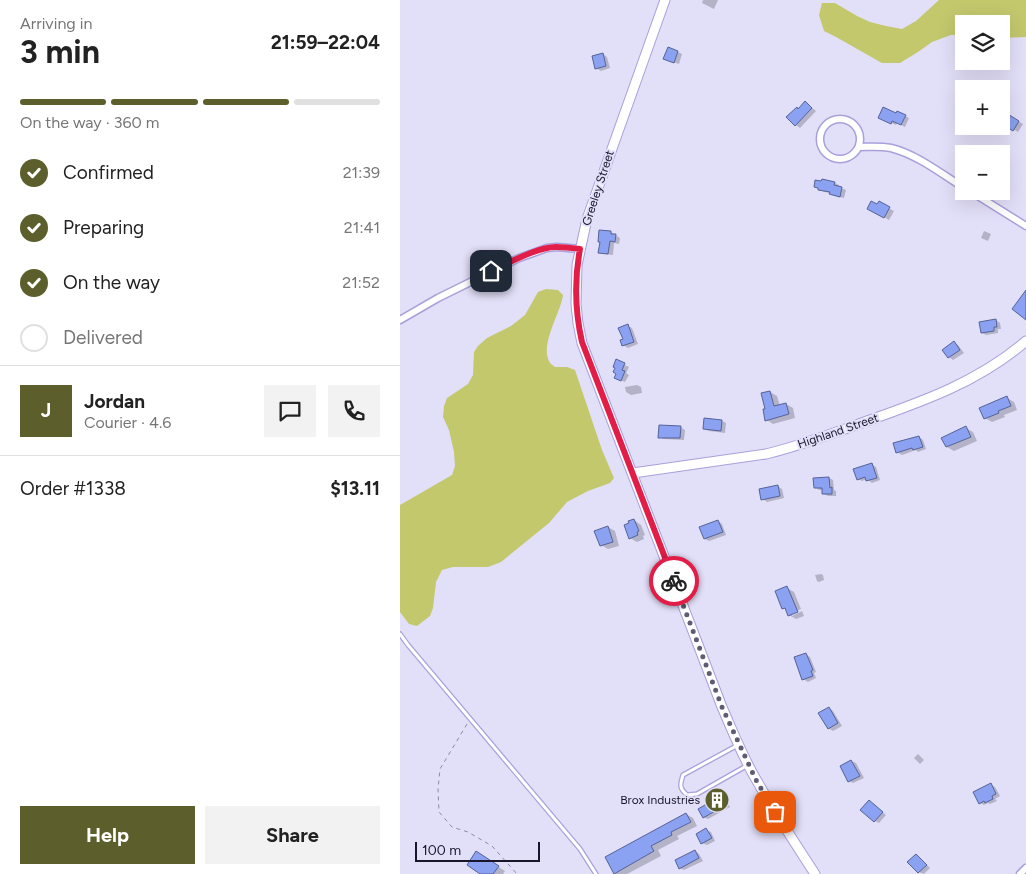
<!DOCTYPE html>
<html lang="en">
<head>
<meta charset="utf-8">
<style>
	:root { --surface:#fff; --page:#f2f2f2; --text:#222; --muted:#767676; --line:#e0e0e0; --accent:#5c5e2b }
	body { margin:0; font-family:Figtree,sans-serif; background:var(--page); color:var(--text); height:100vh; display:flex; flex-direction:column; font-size:19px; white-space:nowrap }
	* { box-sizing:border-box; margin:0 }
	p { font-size:16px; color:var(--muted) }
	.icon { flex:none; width:28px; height:28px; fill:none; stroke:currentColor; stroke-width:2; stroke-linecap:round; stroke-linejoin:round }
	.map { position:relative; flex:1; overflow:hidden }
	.sheet { display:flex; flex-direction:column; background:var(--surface); width:400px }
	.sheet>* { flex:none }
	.buttons { position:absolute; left:555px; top:15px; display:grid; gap:10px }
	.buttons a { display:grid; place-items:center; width:55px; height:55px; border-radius:0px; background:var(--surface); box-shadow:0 5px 20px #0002; font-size:25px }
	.scale { position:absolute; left:15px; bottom:12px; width:125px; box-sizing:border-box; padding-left:5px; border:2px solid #19152b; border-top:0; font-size:14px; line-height:18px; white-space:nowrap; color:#19152b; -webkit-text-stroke:4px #e2dff8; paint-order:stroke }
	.pin { position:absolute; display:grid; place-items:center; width:42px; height:42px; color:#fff; margin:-21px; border-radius:10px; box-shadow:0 2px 8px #0006 }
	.courier { position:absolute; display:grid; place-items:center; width:50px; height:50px; margin:-25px; border:4px solid #e11d48; border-radius:50%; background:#fff; color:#222; box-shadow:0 1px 6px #0007 }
	.head em { font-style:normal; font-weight:700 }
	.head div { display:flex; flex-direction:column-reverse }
	.head { display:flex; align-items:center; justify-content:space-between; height:85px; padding:0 20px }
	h1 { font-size:32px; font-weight:700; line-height:38px }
	.bar { display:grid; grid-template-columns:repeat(4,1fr); gap:8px 5px; align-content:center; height:60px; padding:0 20px }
	.bar i { height:6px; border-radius:4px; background:var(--line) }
	.bar .active { background:var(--accent) }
	.bar p { grid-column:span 4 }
	.line { display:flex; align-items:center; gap:12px; padding:0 20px; border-top:1px solid var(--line) }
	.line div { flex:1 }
	.round { display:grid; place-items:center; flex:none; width:52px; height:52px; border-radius:0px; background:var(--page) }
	ol { padding:0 20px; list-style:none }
	li { display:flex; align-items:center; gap:15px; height:55px }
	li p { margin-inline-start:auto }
	li .icon { padding:5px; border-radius:50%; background:var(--accent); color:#fff; stroke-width:4 }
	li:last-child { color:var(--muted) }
	li i { width:28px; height:28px; border:2px solid var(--line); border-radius:50% }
	.primary-button { display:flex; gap:10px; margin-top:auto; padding:10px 20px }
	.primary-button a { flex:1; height:58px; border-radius:0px; background:var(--accent); color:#fff; font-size:20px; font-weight:700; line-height:58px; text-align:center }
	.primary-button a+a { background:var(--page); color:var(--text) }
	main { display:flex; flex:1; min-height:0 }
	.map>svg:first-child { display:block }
</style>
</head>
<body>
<main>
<section class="sheet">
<div class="head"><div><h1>3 min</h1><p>Arriving in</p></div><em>21:59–22:04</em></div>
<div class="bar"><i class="active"></i><i class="active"></i><i class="active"></i><i></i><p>On the way · 360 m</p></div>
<ol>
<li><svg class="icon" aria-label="check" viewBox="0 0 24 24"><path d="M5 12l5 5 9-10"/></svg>Confirmed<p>21:39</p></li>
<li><svg class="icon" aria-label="check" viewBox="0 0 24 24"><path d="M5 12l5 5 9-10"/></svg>Preparing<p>21:41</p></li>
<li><svg class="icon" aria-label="check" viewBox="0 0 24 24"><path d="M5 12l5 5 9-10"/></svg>On the way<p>21:52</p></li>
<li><i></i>Delivered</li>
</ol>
<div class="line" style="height:90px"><b class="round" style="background:var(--accent);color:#fff">J</b><div><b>Jordan</b><p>Courier · 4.6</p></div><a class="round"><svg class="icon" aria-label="chat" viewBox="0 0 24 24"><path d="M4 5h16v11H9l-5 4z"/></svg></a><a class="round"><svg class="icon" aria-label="phone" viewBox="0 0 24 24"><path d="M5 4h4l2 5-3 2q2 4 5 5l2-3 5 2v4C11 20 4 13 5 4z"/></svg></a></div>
<div class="line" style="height:65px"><div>Order #1338</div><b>$13.11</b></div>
<div class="primary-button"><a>Help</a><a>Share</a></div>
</section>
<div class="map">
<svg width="626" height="874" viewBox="0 0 626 874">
	<rect width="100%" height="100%" fill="#e2dff8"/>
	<g fill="#c3c86d">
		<path d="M539 0H626V37L601 38V24H564V35H551L532 42 518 52 500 63H482L436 37 424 31 419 15 422 3H435L457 16 470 22 486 26 502 29 516 21Z"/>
		<path d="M146 289 158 290 163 295C161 312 140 344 149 361 150 364 153 365 155 367H167L175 370 202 450 214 478 210 483 188 491 167 502 149 523 101 562 88 567H53L42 570 36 582 33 608 30 616 17 626 9 624 0 612V505L52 475 55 466 54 452 49 430 43 417 44 406 47 398 68 384 73 375 74 352 78 346 87 338 111 326 125 315 138 292Z"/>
	</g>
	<g fill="#0003">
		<path d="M303 0H318L314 9 302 3Z"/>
		<path d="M278 52 282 54 279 64 269 61Z"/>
		<path d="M203 54 207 57 210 68 201 71 196 68Z"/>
		<path d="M406 103 416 111 400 128 396 125 399 110Z"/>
		<path d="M498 112 509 118 505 127 497 123 496 125 484 120 497 115Z"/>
		<path d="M604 113 623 124 618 132 601 122Z"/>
		<path d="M435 183 439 185V187L446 190 444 198 435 196 431 193 424 192 419 189Z"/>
		<path d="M479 203 494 211 489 220 469 208 477 206Z"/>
		<path d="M584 231 591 234 588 241 581 238Z"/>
		<path d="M211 232 220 238 219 244 214 243 213 255 204 254 200 252 201 243 199 241Z"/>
		<path d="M596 320 600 323 601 329H598V333L586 335 582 333Z"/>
		<path d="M228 326 232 328 238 344 228 348 223 345Z"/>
		<path d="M554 343 558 345 564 353 553 360 549 357 544 350Z"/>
		<path d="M216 361 229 367 226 373 229 375 225 382 220 380 218 374Z"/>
		<path d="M237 385 241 387 242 393 231 395 226 392 225 387Z"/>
		<path d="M370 392 377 396 380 406 386 404 393 408 395 418 373 424 367 420 366 410 363 394Z"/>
		<path d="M607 398 614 402 617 410 604 415 605 417 592 422 585 418Z"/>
		<path d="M322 421 326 423 325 433 309 431 304 429Z"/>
		<path d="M280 427 285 430 284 440 264 439 260 437Z"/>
		<path d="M566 428 573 432 577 441 554 451 547 447Z"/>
		<path d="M519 437 523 440 526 449 518 452 516 450 502 455 497 452Z"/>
		<path d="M471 464 476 467 480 480 472 483 467 479 462 481 458 479Z"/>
		<path d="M429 478 433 480 434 490 436 491V496H428L424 494 423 490H419L415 487Z"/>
		<path d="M377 486 382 489 384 498 367 502 363 499Z"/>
		<path d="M234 520 241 525 245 535 243 536 244 539 237 542 230 538Z"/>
		<path d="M318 521 322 524 326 535 309 541 305 539 301 528Z"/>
		<path d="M208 527 215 531 219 546 208 549 201 545Z"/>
		<path d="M421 574 423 575 424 580 419 582 417 581 415 575Z"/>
		<path d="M387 588 394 592 401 609 392 613V616L402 611 404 616 396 619 389 615 387 610 383 608Z"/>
		<path d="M406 654 410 657 416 672 414 673 416 678 408 682 403 679Z"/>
		<path d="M429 708 433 711 442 726 433 731 428 728Z"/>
		<path d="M518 754 524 760 520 764 514 758Z"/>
		<path d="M451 761 456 763 464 778 453 783 449 781Z"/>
		<path d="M591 785 595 787 600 796 595 799 597 801 590 804 588 803 584 805 580 803Z"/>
		<path d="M320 793 324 796 330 807 308 819 303 817Z"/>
		<path d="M473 804 486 815 479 823 475 821Z"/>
		<path d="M286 814 293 818 297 826 277 836 279 839 258 850 261 856 227 874H217L215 873Z"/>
		<path d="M306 830 311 832 315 841 307 845 302 843Z"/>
		<path d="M295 851 299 854 303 861 284 870 280 868Z"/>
		<path d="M76 853 105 871 103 874H83Z"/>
		<path d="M516 855 520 858 530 868 524 874 519 872 509 862Z"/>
	</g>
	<g fill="#8ba1f1" stroke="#556398">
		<path d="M268 47 278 51 274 63 263 59Z"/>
		<path d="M203 53 206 66 195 69 192 56Z"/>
		<path d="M405 101 412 108 395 126 386 117 397 107 398 109Z"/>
		<path d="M483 107 496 113 497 111 506 115 501 125 492 121 491 124 478 118Z"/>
		<path d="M603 111 619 121 613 131 601 123V115Z"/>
		<path d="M422 179 435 182 434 185 442 187 440 197 429 194 430 192 418 190V188L414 187 415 180 421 181Z"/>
		<path d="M471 201 477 204 479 201 490 207 484 218 467 209Z"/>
		<path d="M199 230 211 231V234H216L215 242 210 241 208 254 198 253 200 242H198Z"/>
		<path d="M626 290V320L612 309Z"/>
		<path d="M596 319 597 327H594V331L581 333 579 322Z"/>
		<path d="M228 324 234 342 222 346 220 340 223 339 218 328Z"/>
		<path d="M554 341 560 350 548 358 542 350Z"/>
		<path d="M216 359 225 363 222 370 225 371 221 381 214 378 216 374 213 372 215 368 213 367Z"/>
		<path d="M370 391 374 406 386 403 389 414 365 421 363 409H365L361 393Z"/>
		<path d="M607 396 611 406 598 411 599 413 584 419 579 408Z"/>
		<path d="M304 418 322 420 321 431 303 429Z"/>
		<path d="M259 425 281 426 280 438H258Z"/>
		<path d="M566 426 571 437 546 447 541 438Z"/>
		<path d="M519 436 523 447 513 450 512 448 496 453 493 443Z"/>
		<path d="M472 463 477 478 466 481 465 477 457 480 453 469Z"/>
		<path d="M429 477 430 488 432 487V494H422V488H414L413 478Z"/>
		<path d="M378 485 380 496 361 500 359 489Z"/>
		<path d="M234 519 239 531 237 532 238 535 229 539 224 525 229 523 228 521Z"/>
		<path d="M318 520 323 532 304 539 299 527Z"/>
		<path d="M208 526 213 542 200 546 194 531Z"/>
		<path d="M387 586 398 612 388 616 385 608 382 609 375 591Z"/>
		<path d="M406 653 413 670 411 671 413 676 402 680 394 657Z"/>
		<path d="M429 707 438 723 428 729 418 713Z"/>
		<path d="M451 760 460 776 448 782 440 766Z"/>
		<path d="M591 783 596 794 592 796 593 799 585 803 584 801 579 804 573 792Z"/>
		<path d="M320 792 327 804 303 818 298 809 310 802 308 798Z"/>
		<path d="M469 800 483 812 474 822 460 810Z"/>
		<path d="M286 813 291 822 271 832 272 835 251 846 254 851 214 874 205 857Z"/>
		<path d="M306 828 312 838 301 844 296 834Z"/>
		<path d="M295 850 299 858 279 869 275 860Z"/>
		<path d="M76 851 99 866 93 874H80L67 865Z"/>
		<path d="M516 854 527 865 518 873 507 862Z"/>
	</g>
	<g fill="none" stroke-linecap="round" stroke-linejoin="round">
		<defs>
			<g id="service">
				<path d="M0 634 8 645 180 849 196 874"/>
				<path d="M338 745 283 775C280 785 279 788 287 795L297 794 348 765"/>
			</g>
			<g id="minor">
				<circle cx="440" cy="139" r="20"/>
				<path d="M459 147C470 147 480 146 491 148 516 154 542 174 564 188"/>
				<path d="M570 191 626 226"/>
				<path d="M0 320 38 298 119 258 147 248 157 247 180 249"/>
				<path d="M620 874 626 868"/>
			</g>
			<g id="tertiary">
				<path d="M265 0 187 219 177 265 176 304 178 323 182 343 322 707C333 732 343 758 357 781 375 813 395 843 415 874"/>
				<path d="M233 473 366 454C400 446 434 433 467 421 524 401 580 381 626 341"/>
			</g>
		</defs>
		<use href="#service" stroke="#a9a0dc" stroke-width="5.5"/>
		<use href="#minor" stroke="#a9a0dc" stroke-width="9"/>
		<use href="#tertiary" stroke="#a9a0dc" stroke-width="11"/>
		<path stroke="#8d8aa1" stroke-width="1" stroke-dasharray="4 4" stroke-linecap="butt" d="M67 724 40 769 38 789 39 812 52 827 68 832 92 846 117 874"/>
		<use href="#service" stroke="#fff" stroke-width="3"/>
		<use href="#minor" stroke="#fff" stroke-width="6"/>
		<use href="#tertiary" stroke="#fff" stroke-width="9"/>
	</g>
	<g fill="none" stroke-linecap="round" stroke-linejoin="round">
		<path stroke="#5f5c73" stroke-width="5" stroke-dasharray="0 9" d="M274 581 322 707 356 780 375 812"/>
		<path stroke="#e11d48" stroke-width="6" d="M91 271C109 263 137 247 156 247 164 247 172 248 180 249 174 281 175 311 182 342L274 581"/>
	</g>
	<defs>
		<symbol id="building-disc" viewBox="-11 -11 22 22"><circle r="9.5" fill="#5c5e2b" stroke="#e2dff8"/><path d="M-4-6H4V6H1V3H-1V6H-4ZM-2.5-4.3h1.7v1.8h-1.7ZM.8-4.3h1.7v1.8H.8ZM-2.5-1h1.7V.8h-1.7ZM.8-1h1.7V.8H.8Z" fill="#fff"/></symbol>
	</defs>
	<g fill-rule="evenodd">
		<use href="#building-disc" x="303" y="786" width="28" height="28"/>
	</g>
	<g text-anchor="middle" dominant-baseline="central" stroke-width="4" stroke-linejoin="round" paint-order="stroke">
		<g font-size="12" fill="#19152b" stroke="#e2dff8">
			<text transform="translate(198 188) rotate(-72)">Greeley Street</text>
			<text transform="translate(438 431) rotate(-19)">Highland Street</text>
		</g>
		<g font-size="12" fill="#19152b" stroke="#e2dff8" text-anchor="end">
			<text x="300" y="800">Brox Industries</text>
		</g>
	</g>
</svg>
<div class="buttons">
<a><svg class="icon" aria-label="layers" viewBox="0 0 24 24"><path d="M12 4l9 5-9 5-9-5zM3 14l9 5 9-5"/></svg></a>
<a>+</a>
<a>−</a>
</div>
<div class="scale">100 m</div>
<div class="pin" style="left:375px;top:812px;background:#ea580c"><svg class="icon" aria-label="bag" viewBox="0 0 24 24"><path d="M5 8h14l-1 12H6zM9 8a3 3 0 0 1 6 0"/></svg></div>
<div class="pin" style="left:91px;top:271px;background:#1f2937"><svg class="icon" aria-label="home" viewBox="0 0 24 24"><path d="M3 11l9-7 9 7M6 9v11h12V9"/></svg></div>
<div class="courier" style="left:274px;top:581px"><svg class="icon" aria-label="bike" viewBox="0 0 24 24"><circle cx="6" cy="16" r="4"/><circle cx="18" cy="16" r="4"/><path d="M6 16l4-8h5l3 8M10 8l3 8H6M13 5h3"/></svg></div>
</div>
</main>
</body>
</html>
